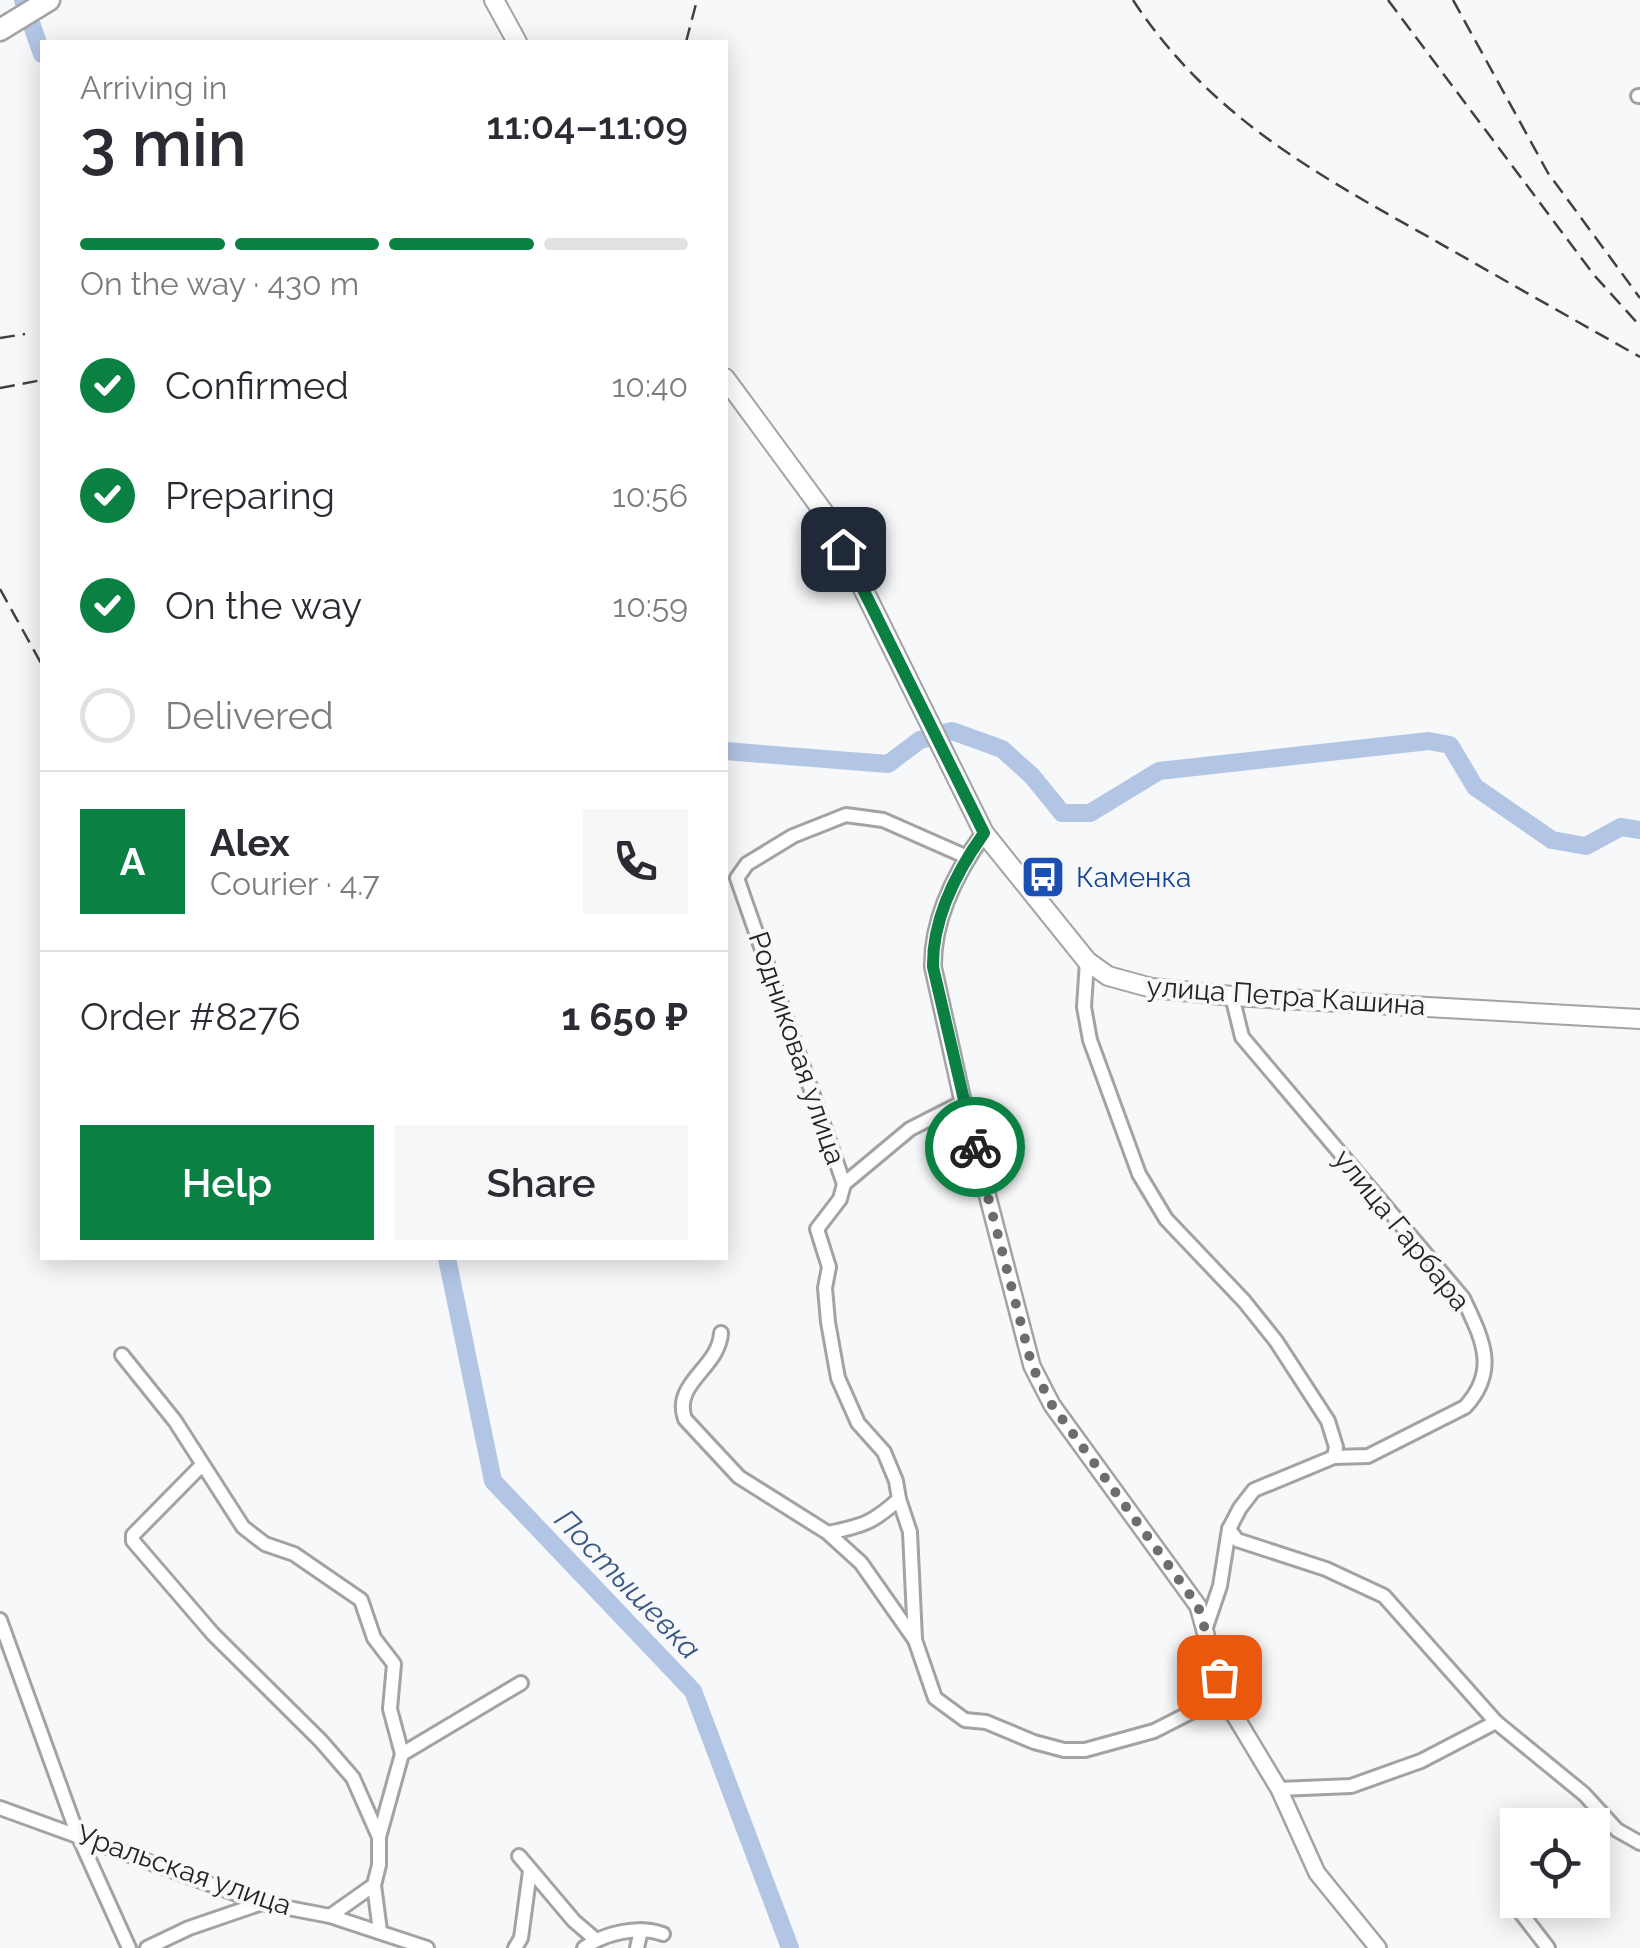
<!DOCTYPE html>
<html lang="en">
<head>
<meta charset="utf-8">
<style>
	:root { --surface:#fff; --page:#f7f7f7; --text:#2b2b33; --muted:#7c7c81; --line:#e1e1e2; --accent:#0b8043 }
	body { margin:0; font-family:Raleway,sans-serif; background:var(--page); color:var(--text); height:100vh; display:flex; flex-direction:column; font-size:38px; white-space:nowrap }
	* { box-sizing:border-box; margin:0 }
	p { font-size:32px; color:var(--muted) }
	.icon { flex:none; width:55px; height:55px; fill:none; stroke:currentColor; stroke-width:2; stroke-linecap:round; stroke-linejoin:round }
	.map { position:relative; flex:1; overflow:hidden }
	.panel { position:absolute; left:40px; top:40px; width:688px; height:1220px; display:flex; flex-direction:column; background:var(--surface); border-radius:0px; box-shadow:0 5px 25px #0003 }
	.panel>* { flex:none }
	.controls { position:absolute; left:1500px; top:1808px; display:grid; gap:20px }
	.controls a { display:grid; place-items:center; width:110px; height:110px; border-radius:0px; background:var(--surface); box-shadow:0 5px 25px #0003; font-size:50px }
	.pin { position:absolute; display:grid; place-items:center; width:85px; height:85px; color:#fff; margin:-42px; border-radius:20px; box-shadow:0 5px 15px #0006 }
	.courier { position:absolute; display:grid; place-items:center; width:100px; height:100px; margin:-50px; border:8px solid #0b8043; border-radius:50%; background:#fff; color:#222; box-shadow:0 2px 12px #0007 }
	.headline em { font-style:normal; font-weight:600 }
	.headline div { display:flex; flex-direction:column-reverse }
	.headline { display:flex; align-items:center; justify-content:space-between; height:170px; padding:0 40px }
	h1 { font-size:65px; font-weight:600; line-height:75px }
	.bar { display:grid; grid-template-columns:repeat(4,1fr); gap:15px 10px; align-content:center; height:120px; padding:0 40px }
	.bar i { height:12px; border-radius:8px; background:var(--line) }
	.bar .current { background:var(--accent) }
	.bar p { grid-column:span 4 }
	.line { display:flex; align-items:center; gap:25px; padding:0 40px; border-top:2px solid var(--line) }
	.line div { flex:1 }
	.round { display:grid; place-items:center; flex:none; width:105px; height:105px; border-radius:0px; background:var(--page) }
	ol { padding:0 40px; list-style:none }
	li { display:flex; align-items:center; gap:30px; height:110px }
	li p { margin-inline-start:auto }
	li .icon { padding:10px; border-radius:50%; background:var(--accent); color:#fff; stroke-width:4 }
	li:last-child { color:var(--muted) }
	li i { width:55px; height:55px; border:5px solid var(--line); border-radius:50% }
	.primary-button { display:flex; gap:20px; margin-top:auto; padding:20px 40px }
	.primary-button a { flex:1; height:115px; border-radius:0px; background:var(--accent); color:#fff; font-size:40px; font-weight:600; line-height:115px; text-align:center }
	.primary-button a+a { background:var(--page); color:var(--text) }
	.map>svg:first-child { display:block }
</style>
</head>
<body>
<div class="map">
<svg width="1640" height="1948" viewBox="0 0 1640 1948">
	<rect width="100%" height="100%" fill="#f6f8fa"/>
	<g fill="none" stroke-linecap="round" stroke-linejoin="round">
		<g stroke="#b2c5e5" stroke-width="18">
			<path d="M23 0 42 54"/>
			<path d="M725 751 888 764 920 740 952 731 1002 749 1032 776 1062 813H1090L1159 771 1429 741 1450 745 1475 787 1552 840 1586 846 1621 827 1640 830"/>
			<path d="M447 1258 493 1481 693 1691 790 1948"/>
		</g>
		<defs>
			<g id="minor">
				<path d="M1638 96H1640"/>
				<path d="M1087 961 1084 1007 1090 1040 1139 1174 1166 1219 1244 1301 1276 1341 1328 1421 1336 1447 1334 1457 1254 1490 1240 1508 1229 1529 1220 1586 1205 1630"/>
				<path d="M1232 996 1242 1037 1463 1298C1481 1337 1500 1369 1465 1407L1368 1456 1334 1457"/>
				<path d="M844 1184 910 1129 963 1102"/>
				<path d="M721 1333C719 1368 672 1383 685 1419L739 1477 828 1533 861 1563 915 1640 935 1698 965 1720 986 1722 1034 1742 1064 1750H1085L1154 1731 1223 1696"/>
				<path d="M122 1355 175 1421 243 1527 265 1544 294 1554 361 1600 374 1638 394 1664 390 1709 402 1754"/>
				<path d="M201 1466 133 1535V1541L213 1634 321 1741 353 1778 379 1837"/>
				<path d="M899 1499 910 1532 915 1639"/>
				<path d="M1229 1529 1237 1540 1326 1569 1384 1596 1496 1722 1584 1794 1617 1830 1640 1843"/>
				<path d="M828 1533C862 1526 873 1523 899 1499L896 1481 884 1452 858 1423 838 1378 828 1322 825 1288 829 1267 817 1229 840 1199 844 1184 737 878 747 864 793 836 846 815 883 820 967 857"/>
				<path d="M0 1620 77 1833 129 1948"/>
				<path d="M1279 1789 1351 1786 1421 1761 1496 1722"/>
				<path d="M0 1808 262 1903 330 1916 427 1948"/>
				<path d="M519 1856 574 1921 595 1939"/>
				<path d="M374 1885 380 1931"/>
				<path d="M1511 1900 1548 1948"/>
				<path d="M330 1916 374 1885 379 1865V1837L402 1754 521 1683"/>
				<path d="M147 1948 189 1928 262 1903"/>
				<path d="M515 1948 521 1938 530 1871"/>
				<path d="M584 1948C604 1933 639 1925 663 1934"/>
				<path d="M637 1948 641 1930"/>
			</g>
			<path id="tertiary" d="M984 833C957 871 932 919 933 967L963 1102 1032 1366 1052 1405 1198 1606 1223 1696 1279 1789 1317 1873 1378 1948"/>
			<g id="secondary">
				<path d="M494 0 517 42"/>
				<path d="M725 378 828 518 984 833 1087 961 1108 976 1152 988 1232 996 1640 1019"/>
			</g>
			<path id="primary" d="M0 30 49 0"/>
		</defs>
		<use href="#minor" stroke="#a1a3a5" stroke-width="18"/>
		<use href="#tertiary" stroke="#a1a3a5" stroke-width="20"/>
		<use href="#secondary" stroke="#a1a3a5" stroke-width="22"/>
		<use href="#primary" stroke="#a1a3a5" stroke-width="25"/>
		<use href="#minor" stroke="#fff" stroke-width="12"/>
		<use href="#tertiary" stroke="#fff" stroke-width="15"/>
		<use href="#secondary" stroke="#fff" stroke-width="18"/>
		<use href="#primary" stroke="#fff" stroke-width="20"/>
		<g stroke="#404141" stroke-width="2.5" stroke-dasharray="15 8" stroke-linecap="butt">
			<path d="M1133 0C1209 116 1316 174 1434 240 1502 279 1571 318 1640 357"/>
			<path d="M1388 0 1594 275 1640 326"/>
			<path d="M1453 0 1548 173 1640 298"/>
			<path d="M686 42 697 0"/>
			<path d="M0 338 25 334"/>
			<path d="M0 388 42 380"/>
			<path d="M0 589 42 665"/>
		</g>
	</g>
	<g fill="none" stroke-linecap="round" stroke-linejoin="round">
		<path stroke="#6c6e6e" stroke-width="10" stroke-dasharray="0 18" d="M975 1147 1032 1366 1052 1405 1198 1606 1219 1677"/>
		<path stroke="#0b8043" stroke-width="12" d="M843 549 984 833C957 871 932 919 933 967L975 1147"/>
	</g>
	<defs>
		<symbol id="bus-square" viewBox="-11 -11 22 22"><rect x="-9" y="-9" width="18" height="18" rx="4" fill="#1a4fb4" stroke="#f6f8fa"/><path d="M-5-6H5V4H4V6H2V4H-2V6H-4V4H-5ZM-3.5-4V0h7V-4ZM-3.5 1.2v1.5H-2V1.2ZM2 1.2v1.5H3.5V1.2Z" fill="#fff"/></symbol>
	</defs>
	<g fill-rule="evenodd">
		<use href="#bus-square" x="1018" y="852" width="50" height="50"/>
	</g>
	<g text-anchor="middle" dominant-baseline="central" stroke-width="8" stroke-linejoin="round" paint-order="stroke">
		<g font-size="28" fill="#164399" stroke="#f6f8fa" text-anchor="start">
			<text x="1076" y="877">Каменка</text>
		</g>
		<g font-size="28" fill="#222323" stroke="#f6f8fa">
			<text transform="translate(1286 996) rotate(4)">улица Петра Кашина</text>
			<text transform="translate(797 1048) rotate(71)">Родниковая улица</text>
			<text transform="translate(1402 1230) rotate(51)">улица Гарбара</text>
			<text transform="translate(184 1870) rotate(19)">Уральская улица</text>
		</g>
		<g font-size="30" font-style="italic" fill="#3e5884" stroke="#f6f8fa">
			<text transform="translate(628 1584) rotate(46)">Постышевка</text>
		</g>
	</g>
</svg>
<div class="controls">
<a><svg class="icon" aria-label="locate" viewBox="0 0 24 24"><circle cx="12" cy="12" r="6"/><path d="M12 2v4M12 18v4M2 12h4M18 12h4"/></svg></a>
</div>
<div class="pin" style="left:1219px;top:1677px;background:#ea580c"><svg class="icon" aria-label="bag" viewBox="0 0 24 24"><path d="M5 8h14l-1 12H6zM9 8a3 3 0 0 1 6 0"/></svg></div>
<div class="pin" style="left:843px;top:549px;background:#1f2937"><svg class="icon" aria-label="home" viewBox="0 0 24 24"><path d="M3 11l9-7 9 7M6 9v11h12V9"/></svg></div>
<div class="courier" style="left:975px;top:1147px"><svg class="icon" aria-label="bike" viewBox="0 0 24 24"><circle cx="6" cy="16" r="4"/><circle cx="18" cy="16" r="4"/><path d="M6 16l4-8h5l3 8M10 8l3 8H6M13 5h3"/></svg></div>
<section class="panel">
<div class="headline"><div><h1>3 min</h1><p>Arriving in</p></div><em>11:04–11:09</em></div>
<div class="bar"><i class="current"></i><i class="current"></i><i class="current"></i><i></i><p>On the way · 430 m</p></div>
<ol>
<li><svg class="icon" aria-label="check" viewBox="0 0 24 24"><path d="M5 12l5 5 9-10"/></svg>Confirmed<p>10:40</p></li>
<li><svg class="icon" aria-label="check" viewBox="0 0 24 24"><path d="M5 12l5 5 9-10"/></svg>Preparing<p>10:56</p></li>
<li><svg class="icon" aria-label="check" viewBox="0 0 24 24"><path d="M5 12l5 5 9-10"/></svg>On the way<p>10:59</p></li>
<li><i></i>Delivered</li>
</ol>
<div class="line" style="height:180px"><b class="round" style="background:var(--accent);color:#fff">A</b><div><b>Alex</b><p>Courier · 4.7</p></div><a class="round"><svg class="icon" aria-label="phone" viewBox="0 0 24 24"><path d="M5 4h4l2 5-3 2q2 4 5 5l2-3 5 2v4C11 20 4 13 5 4z"/></svg></a></div>
<div class="line" style="height:130px"><div>Order #8276</div><b>1 650 ₽</b></div>
<div class="primary-button"><a>Help</a><a>Share</a></div>
</section>
</div>
</body>
</html>
